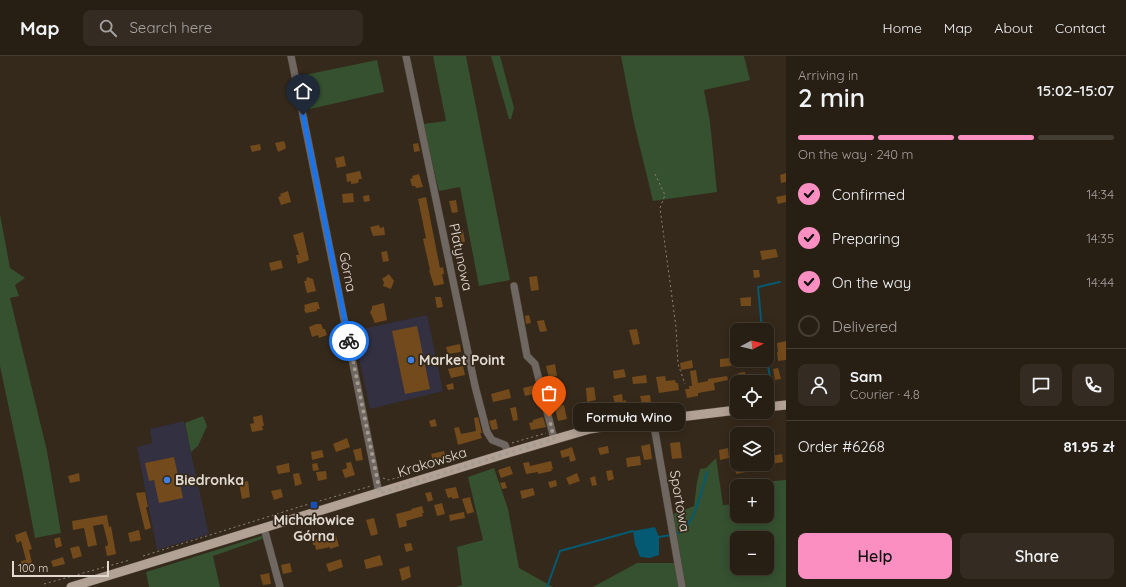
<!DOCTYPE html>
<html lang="en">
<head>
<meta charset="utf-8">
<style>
	:root { --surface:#281f14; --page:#342c22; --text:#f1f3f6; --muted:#a5a2a0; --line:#443d34; --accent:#fc8fc2 }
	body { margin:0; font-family:Quicksand,sans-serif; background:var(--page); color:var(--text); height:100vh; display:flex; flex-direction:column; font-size:15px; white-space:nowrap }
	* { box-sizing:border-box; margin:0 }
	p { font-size:13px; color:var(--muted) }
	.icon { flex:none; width:22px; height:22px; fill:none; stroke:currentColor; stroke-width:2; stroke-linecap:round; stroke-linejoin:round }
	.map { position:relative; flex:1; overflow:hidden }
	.panel { display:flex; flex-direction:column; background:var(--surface); width:340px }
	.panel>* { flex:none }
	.needle { width:26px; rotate:83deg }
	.buttons { position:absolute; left:730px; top:267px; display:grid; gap:8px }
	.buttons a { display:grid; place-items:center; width:44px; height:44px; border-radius:8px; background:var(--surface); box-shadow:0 2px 10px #0003,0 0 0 1px var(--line); font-size:20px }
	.scale { position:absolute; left:12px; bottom:10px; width:97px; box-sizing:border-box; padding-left:4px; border:2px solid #e2dad1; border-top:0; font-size:11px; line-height:14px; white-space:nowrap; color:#e2dad1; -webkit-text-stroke:3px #35291b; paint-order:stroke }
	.pin { position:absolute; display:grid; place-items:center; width:34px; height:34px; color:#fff; margin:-41px -17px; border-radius:50% 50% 50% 0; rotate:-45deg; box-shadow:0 0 4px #0007 }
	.pin .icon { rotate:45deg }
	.courier { position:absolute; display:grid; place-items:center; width:40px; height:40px; margin:-20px; border:3px solid #1a73e8; border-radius:50%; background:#fff; color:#222; box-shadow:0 1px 5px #0007 }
	.bubble { position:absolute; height:28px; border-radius:8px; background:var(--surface); box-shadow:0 2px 10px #0003,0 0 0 1px var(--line); font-size:13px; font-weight:600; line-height:28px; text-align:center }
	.overview em { font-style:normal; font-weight:600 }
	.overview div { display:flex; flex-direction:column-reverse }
	.overview { display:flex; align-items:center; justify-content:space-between; height:68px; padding:0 12px }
	h1 { font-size:26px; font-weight:600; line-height:30px }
	.bar { display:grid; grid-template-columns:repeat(4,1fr); gap:6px 4px; align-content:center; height:48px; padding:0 12px }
	.bar i { height:5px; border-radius:3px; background:var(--line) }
	.bar .active { background:var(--accent) }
	.bar p { grid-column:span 4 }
	.line { display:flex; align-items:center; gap:10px; padding:0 12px; border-top:1px solid var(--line) }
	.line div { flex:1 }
	.round { display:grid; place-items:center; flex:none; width:42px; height:42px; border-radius:8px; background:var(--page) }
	ol { padding:0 12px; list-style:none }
	li { display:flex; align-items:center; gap:12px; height:44px }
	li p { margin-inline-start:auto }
	li .icon { padding:4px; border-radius:50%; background:var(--accent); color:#111; stroke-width:4 }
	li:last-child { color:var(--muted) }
	li i { width:22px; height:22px; border:2px solid var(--line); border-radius:50% }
	.primary-button { display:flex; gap:8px; margin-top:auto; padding:8px 12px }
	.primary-button a { flex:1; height:46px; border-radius:8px; background:var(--accent); color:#111; font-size:16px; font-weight:600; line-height:46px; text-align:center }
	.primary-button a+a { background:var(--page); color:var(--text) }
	header { display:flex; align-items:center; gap:24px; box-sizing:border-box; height:56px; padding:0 20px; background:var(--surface); border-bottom:1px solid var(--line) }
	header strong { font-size:19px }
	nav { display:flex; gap:22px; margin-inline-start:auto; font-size:14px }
	.search { width:280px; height:36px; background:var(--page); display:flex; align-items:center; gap:10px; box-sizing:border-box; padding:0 14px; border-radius:8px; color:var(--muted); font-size:15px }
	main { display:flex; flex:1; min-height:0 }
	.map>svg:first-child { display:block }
</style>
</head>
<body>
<header>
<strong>Map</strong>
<div class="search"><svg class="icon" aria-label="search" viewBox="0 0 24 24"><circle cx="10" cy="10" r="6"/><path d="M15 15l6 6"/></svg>Search here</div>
<nav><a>Home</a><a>Map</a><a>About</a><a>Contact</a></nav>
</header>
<main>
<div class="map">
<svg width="786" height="531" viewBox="0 0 786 531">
	<rect width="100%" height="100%" fill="#35291b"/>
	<g fill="#323041">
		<path d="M427 259 443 335 370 353 353 275Z"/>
		<path d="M184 365 209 478 157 494 137 391 152 387 150 373Z"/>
	</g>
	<g fill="#355130" fill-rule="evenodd">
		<path d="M433 0H466L510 224 479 230 460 131 439 135 423 68 446 65Z"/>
		<path d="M491 0H500L514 52 511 63H509Z"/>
		<path d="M621 0H744L750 24 704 34 710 66 717 136 653 145 634 67Z"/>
		<path d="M377 4 384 36 306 54 300 20Z"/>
		<path d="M0 158 10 212 25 222 15 229 19 240 10 242 47 395 61 477 35 482 22 414 0 310Z"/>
		<path d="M203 360 207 370 198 390 191 396 185 367Z"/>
		<path d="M716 402 723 449 737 448V460H767V430H763L762 426 786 424V531H593L637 507H680L671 459 694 450 697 426 700 413 706 412ZM737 482H767V512H737Z"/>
		<path d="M494 412 508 453 519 512 553 531H456L462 529 457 491 483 484 468 421Z"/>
		<path d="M264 479 265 482 213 500 220 531H149L146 516Z"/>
	</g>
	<path fill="#045a73" d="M655 471 659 481V499L650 502 640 501 635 488 633 475Z"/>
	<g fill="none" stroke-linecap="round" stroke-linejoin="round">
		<g stroke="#045a73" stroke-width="2">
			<path d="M762 274 758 231 780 226"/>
			<path d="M767 304 770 321 767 332"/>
			<path d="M675 478C694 475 702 432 707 416"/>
			<path d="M659 481 671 479"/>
			<path d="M547 531 560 495 633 475"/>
		</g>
	</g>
	<g fill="#724a1c">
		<path d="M284 85 286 91 285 93 278 96 275 87Z"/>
		<path d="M418 87 420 95 414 96 413 88Z"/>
		<path d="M260 88 261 94 252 96 250 90Z"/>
		<path d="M344 100 346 110 337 112 335 102Z"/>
		<path d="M360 115 362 123H359L358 127 351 128V125L347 126 346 118Z"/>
		<path d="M786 117V126L781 127 780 119Z"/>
		<path d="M419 118 423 131 416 132 415 130H412L410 123 413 122 412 120Z"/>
		<path d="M288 135 291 146 281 149 278 141 281 140 280 138Z"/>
		<path d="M353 137 354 146 343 147 342 138Z"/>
		<path d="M369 139 370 145 364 146 363 140Z"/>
		<path d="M786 139V146L778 148 776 141Z"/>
		<path d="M426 141 440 212 443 211 444 218H442L444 228 434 230 429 214H430L423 183 426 182 418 143Z"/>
		<path d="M456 144 458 156 452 157 449 145Z"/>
		<path d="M379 169 380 172 384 171 385 179 373 180 370 171Z"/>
		<path d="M463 174 465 186 458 187 455 175Z"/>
		<path d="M303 176 309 204 298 208 296 199H299L293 179Z"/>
		<path d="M776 193 778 201 762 204 760 195Z"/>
		<path d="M387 195 389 205 383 206 381 196Z"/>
		<path d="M281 204 283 212 271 215 269 207Z"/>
		<path d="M753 214H759L760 221 754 222Z"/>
		<path d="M389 218 394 225 391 233 383 230 384 226 382 223Z"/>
		<path d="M537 220 539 234 531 235 529 221Z"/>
		<path d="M307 221 313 223 316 235 307 237 304 225H306Z"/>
		<path d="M435 241H441L443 251 437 252Z"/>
		<path d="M751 241V250H741L740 242Z"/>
		<path d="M315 246H318L320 253H317V255L306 257 304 254 305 252 304 249Z"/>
		<path d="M384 247 387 264 375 267 370 256 372 253V250Z"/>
		<path d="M529 259 531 267 526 268 525 260Z"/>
		<path d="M544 264 547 275 540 276 537 265Z"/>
		<path d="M316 268H321L323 273H325L327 279 319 282 318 279 312 281 309 271Z"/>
		<path d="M417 270 430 333 405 338 392 275Z"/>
		<path d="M637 273 640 288 633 289 629 274Z"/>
		<path d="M786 285V304L778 305 777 296H778L777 287Z"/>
		<path d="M460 288 461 296 448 298 446 291Z"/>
		<path d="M731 302V310L720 311V303Z"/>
		<path d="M692 304 693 312 681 314 680 307Z"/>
		<path d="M555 308 557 320 549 322 546 310Z"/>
		<path d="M463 310 465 319 451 322 448 313Z"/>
		<path d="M778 312 781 323 775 324 773 313Z"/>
		<path d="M624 313 626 321 614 323 613 315Z"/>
		<path d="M696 314 698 327 708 325V323L727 320 728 324 714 327 715 334 698 337V340L687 342 685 333H689V330H692L690 315Z"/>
		<path d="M745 316 746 323 739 324 738 317Z"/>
		<path d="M646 319 647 327 633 328 632 321Z"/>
		<path d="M665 320 666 325 675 324 676 327H678L679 334 659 337 656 321Z"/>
		<path d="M453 327 454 333 448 334 446 329Z"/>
		<path d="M535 329 537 337 525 340 523 332Z"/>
		<path d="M594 331 596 344 587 346 586 332Z"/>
		<path d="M509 333 511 342 493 346 491 338Z"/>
		<path d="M554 337 557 350 551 352 548 338Z"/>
		<path d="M622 338 623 345 626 344 627 350 616 352 613 340Z"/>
		<path d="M650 339 651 346 642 348 640 340Z"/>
		<path d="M564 349 567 363 558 365 555 351Z"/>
		<path d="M516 351 518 364 513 365 510 352Z"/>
		<path d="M262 359 264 370H262L263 374 252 376 250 368 254 367 253 361Z"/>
		<path d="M478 361 482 377H480L482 382 458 389 454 372 459 371 461 378 476 375 474 362Z"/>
		<path d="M543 361 546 371 531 374 529 367 533 366V364Z"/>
		<path d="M435 363 437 370 431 371 429 365Z"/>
		<path d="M496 363 498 373 492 374 489 365Z"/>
		<path d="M748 370 749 378H743L741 372Z"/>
		<path d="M347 382 350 391 336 396 333 388Z"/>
		<path d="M680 386 682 402 672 403 670 387Z"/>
		<path d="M650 388 652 403 644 404 641 390Z"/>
		<path d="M608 390 609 397 600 399 598 392Z"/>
		<path d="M572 391 576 404 570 406 569 400 562 402 560 395Z"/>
		<path d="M361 392 363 404 356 405 353 394Z"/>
		<path d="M728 392 729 402 720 404 719 394Z"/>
		<path d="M322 394 324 401 312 404 311 396Z"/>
		<path d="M444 395 446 402 433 405 431 398Z"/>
		<path d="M782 398 783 406 772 408 771 400Z"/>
		<path d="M640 400 641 409 627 411 626 402Z"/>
		<path d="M174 401 183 442 159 447 154 424 149 425 145 407Z"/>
		<path d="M551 405 553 413H551L552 415 538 418V416L526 418 523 407 529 406 530 410Z"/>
		<path d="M351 406 355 419 345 422 342 414 347 412 346 407Z"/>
		<path d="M289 407 290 416 278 418 276 410Z"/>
		<path d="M317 407 319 414 313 415 312 408Z"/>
		<path d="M745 409 746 416 736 418 735 410Z"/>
		<path d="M510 410 513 418 501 422 498 414Z"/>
		<path d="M612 414 614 423 608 425 606 415Z"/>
		<path d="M326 415 327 423 318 425 316 416Z"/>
		<path d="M79 417 80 425 70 427 68 420Z"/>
		<path d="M299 417 302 428 295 430 293 418Z"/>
		<path d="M577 417 580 425 569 429 566 422Z"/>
		<path d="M595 420 597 429 592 430 590 422Z"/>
		<path d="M556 424 557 430 550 432 548 426Z"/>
		<path d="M248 425 250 441 242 443 239 427Z"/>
		<path d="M505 426 507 432 502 433 500 427Z"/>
		<path d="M456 431 459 442 452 443V441L448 442 445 433Z"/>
		<path d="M533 432 535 439 522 443 520 435Z"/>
		<path d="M281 433 283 441 274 444 271 435Z"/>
		<path d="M145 436 148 451H146L151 472 145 474 136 437Z"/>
		<path d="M431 436 433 444 428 446 425 437Z"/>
		<path d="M470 441 474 456 467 458 462 443Z"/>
		<path d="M442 447 445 458 437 460 434 449Z"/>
		<path d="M422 450 424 457H422L423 460 406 465 407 470 399 472 396 458 412 454 411 453Z"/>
		<path d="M464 456 465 462 450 465 449 459Z"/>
		<path d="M107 459 109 471 111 470 116 498 107 500 105 490H107L108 488 103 468 93 470 97 489 88 491 84 472 73 474 72 465Z"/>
		<path d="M374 462 378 478 371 480 366 464Z"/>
		<path d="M139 474 141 484 130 486 128 477Z"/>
		<path d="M26 475 32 493 29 494 33 511 19 515 17 509 21 508V505L26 504 21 485 17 487 15 479Z"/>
		<path d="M336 480 339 490 330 493V491L316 494 315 489H313L312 483 319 482 320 485Z"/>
		<path d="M60 481 62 490 56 492 54 483Z"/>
		<path d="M411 487 413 494 406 496 404 488Z"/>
		<path d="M79 490 82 500 73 503 70 492Z"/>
		<path d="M380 499 383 509 366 513 364 504Z"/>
		<path d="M63 501 65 508 53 511 51 505Z"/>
		<path d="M341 503 343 511 329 516 326 508Z"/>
		<path d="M290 507 292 516 283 518 281 509Z"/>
		<path d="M409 510 411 521 402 525 399 513Z"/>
		<path d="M269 517 271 528 263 529 260 519Z"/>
	</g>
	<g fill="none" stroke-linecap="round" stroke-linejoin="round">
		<defs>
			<g id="minor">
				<path d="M291 0 379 437"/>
				<path d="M406 0 475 330 487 376 492 384 505 389 508 397"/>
				<path d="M514 230 527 300 535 308 554 383"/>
				<path d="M653 364 682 531"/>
				<path d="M264 472 280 531"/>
			</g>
			<g id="major">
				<path d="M767 351 786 349"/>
				<path d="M71 531 508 397 590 373 614 369 737 354"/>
			</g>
		</defs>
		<use href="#minor" stroke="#514538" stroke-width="8"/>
		<use href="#major" stroke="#514538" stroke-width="10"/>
		<g stroke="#8d8378" stroke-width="1" stroke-dasharray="2 3" stroke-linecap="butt">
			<path d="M655 118 665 139 660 152 676 271 678 308 685 328"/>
			<path d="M743 359 762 357"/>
			<path d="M512 387 546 377"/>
			<path d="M383 422 388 424 404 420"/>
			<path d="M143 500 299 451 371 430"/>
			<path d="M44 528 130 504"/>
		</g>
		<use href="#minor" stroke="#6f6761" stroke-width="7"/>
		<use href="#major" stroke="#b2a195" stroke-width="9"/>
	</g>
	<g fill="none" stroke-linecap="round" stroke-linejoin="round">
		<path stroke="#a59c91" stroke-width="4" stroke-dasharray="0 7.2" d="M349 285 380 437 554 383 549 361"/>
		<path stroke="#1a73e8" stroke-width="5" d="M303 59 349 285"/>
	</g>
	<g fill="#3f7fe0" stroke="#35291b" stroke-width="1.5">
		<circle cx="411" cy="304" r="4"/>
		<circle cx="167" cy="424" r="4"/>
	</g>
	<rect fill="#1a4fb4" stroke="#35291b" stroke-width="1.5" x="310" y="445" width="8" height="8" rx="2"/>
	<g text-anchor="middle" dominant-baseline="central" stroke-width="3.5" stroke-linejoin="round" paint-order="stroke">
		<g font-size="14" fill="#e2dad1" stroke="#35291b">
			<text transform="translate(461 201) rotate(78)">Platynowa</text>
			<text transform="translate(348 216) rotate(79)">Górna</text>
			<text transform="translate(432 406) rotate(-17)">Krakowska</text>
			<text transform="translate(680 445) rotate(80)">Sportowa</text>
		</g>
		<g font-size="14" font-weight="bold" fill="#e2dad1" stroke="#35291b" text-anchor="start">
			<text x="419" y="304">Market Point</text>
			<text x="175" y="424">Biedronka</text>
			<text x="314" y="464" text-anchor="middle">Michałowice<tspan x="314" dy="16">Górna</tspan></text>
		</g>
	</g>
</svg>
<div class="buttons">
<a><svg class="needle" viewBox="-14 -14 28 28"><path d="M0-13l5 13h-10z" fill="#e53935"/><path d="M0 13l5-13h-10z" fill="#a5a2a0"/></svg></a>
<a><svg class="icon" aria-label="locate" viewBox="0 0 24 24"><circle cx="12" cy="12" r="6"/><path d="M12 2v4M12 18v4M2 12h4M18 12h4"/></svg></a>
<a><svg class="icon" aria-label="layers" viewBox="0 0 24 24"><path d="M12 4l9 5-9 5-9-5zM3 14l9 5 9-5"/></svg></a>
<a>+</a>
<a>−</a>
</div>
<div class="scale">100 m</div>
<div class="pin" style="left:549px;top:361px;background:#ea580c"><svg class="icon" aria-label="bag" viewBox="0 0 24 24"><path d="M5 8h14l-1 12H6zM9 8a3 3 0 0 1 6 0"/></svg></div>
<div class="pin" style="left:303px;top:59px;background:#1f2937"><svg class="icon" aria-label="home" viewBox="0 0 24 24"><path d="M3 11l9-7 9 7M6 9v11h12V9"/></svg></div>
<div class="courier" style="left:349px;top:285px"><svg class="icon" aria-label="bike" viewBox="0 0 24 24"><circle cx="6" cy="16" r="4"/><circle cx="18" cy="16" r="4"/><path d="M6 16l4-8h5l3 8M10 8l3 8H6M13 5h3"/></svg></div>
<div class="bubble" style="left:573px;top:347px;width:112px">Formuła Wino</div>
</div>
<section class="panel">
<div class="overview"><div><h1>2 min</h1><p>Arriving in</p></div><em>15:02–15:07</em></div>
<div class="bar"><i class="active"></i><i class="active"></i><i class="active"></i><i></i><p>On the way · 240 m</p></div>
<ol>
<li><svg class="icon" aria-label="check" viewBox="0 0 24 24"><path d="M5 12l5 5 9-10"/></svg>Confirmed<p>14:34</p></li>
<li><svg class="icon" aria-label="check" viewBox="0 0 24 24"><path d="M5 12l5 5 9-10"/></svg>Preparing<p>14:35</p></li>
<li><svg class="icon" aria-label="check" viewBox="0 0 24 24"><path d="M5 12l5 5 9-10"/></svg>On the way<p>14:44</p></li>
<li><i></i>Delivered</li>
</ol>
<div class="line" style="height:72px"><a class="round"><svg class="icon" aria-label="person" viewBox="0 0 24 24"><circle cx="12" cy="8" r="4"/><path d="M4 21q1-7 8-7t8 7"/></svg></a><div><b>Sam</b><p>Courier · 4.8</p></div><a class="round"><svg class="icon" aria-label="chat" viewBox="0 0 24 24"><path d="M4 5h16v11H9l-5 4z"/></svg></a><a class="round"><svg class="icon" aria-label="phone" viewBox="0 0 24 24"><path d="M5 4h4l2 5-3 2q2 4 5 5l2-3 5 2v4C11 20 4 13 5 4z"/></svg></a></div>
<div class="line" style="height:52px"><div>Order #6268</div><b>81.95 zł</b></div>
<div class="primary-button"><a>Help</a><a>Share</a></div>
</section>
</main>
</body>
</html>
